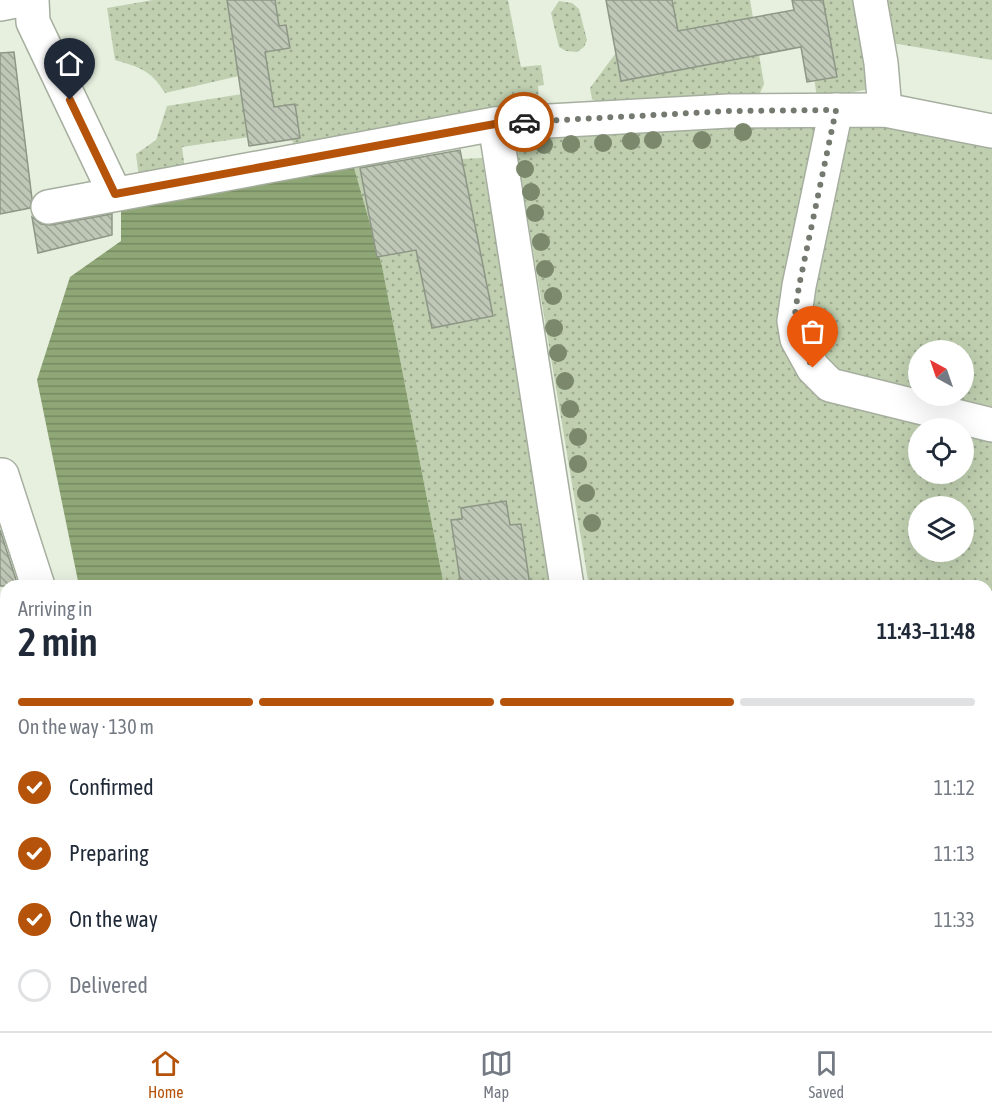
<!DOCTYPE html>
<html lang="en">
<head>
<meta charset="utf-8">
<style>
	:root { --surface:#fff; --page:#f2f2f3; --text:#1f2937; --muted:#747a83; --line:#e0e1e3; --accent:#b45309 }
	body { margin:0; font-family:"Asap Condensed",sans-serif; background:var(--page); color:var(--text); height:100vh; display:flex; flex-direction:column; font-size:22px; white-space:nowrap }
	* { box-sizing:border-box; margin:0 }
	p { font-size:20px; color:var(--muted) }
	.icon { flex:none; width:33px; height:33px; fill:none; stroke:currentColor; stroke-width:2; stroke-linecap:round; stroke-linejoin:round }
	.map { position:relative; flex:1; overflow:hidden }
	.drawer { position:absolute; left:0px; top:580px; width:993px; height:452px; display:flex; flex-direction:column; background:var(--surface); border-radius:18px 18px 0 0; box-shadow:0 6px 24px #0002 }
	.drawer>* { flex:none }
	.needle { width:39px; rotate:320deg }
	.tools { position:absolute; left:908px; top:340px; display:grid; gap:12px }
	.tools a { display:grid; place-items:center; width:66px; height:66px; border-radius:50%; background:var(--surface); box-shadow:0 6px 24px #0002; font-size:30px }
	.pin { position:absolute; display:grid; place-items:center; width:51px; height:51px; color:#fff; margin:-62px -26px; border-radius:50% 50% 50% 0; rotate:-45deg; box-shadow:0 0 6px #0007 }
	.pin .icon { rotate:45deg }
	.courier { position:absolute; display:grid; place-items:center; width:60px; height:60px; margin:-30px; border:4px solid #b45309; border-radius:50%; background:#fff; color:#222; box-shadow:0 2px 8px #0007 }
	.headline em { font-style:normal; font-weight:600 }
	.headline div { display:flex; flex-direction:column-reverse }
	.headline { display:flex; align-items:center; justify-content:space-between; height:102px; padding:0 18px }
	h1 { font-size:39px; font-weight:600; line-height:45px }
	.bar { display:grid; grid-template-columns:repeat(4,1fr); gap:9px 6px; align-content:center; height:72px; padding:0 18px }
	.bar i { height:8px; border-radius:4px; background:var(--line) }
	.bar .selected { background:var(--accent) }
	.bar p { grid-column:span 4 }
	ol { padding:0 18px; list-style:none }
	li { display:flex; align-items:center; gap:18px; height:66px }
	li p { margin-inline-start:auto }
	li .icon { padding:6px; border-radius:50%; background:var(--accent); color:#fff; stroke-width:4 }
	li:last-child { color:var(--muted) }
	li i { width:33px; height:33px; border:3px solid var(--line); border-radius:50% }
	.tab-bar { display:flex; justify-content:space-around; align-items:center; height:84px; border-top:2px solid var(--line); background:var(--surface); font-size:16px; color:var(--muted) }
	.tab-bar a { display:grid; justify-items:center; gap:3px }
	.tab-bar .selected { color:var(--accent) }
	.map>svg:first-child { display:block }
</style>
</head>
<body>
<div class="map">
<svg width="992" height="1031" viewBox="0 0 992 1031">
	<defs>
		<pattern id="grass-dots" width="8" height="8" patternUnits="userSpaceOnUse" patternTransform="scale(1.5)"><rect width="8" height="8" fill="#bfcfaf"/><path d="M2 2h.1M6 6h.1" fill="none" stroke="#9ca98f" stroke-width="1.8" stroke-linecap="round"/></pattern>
		<pattern id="water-rules" width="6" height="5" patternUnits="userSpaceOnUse" patternTransform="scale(1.5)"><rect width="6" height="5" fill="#8fa776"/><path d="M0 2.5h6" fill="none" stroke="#768962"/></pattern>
		<pattern id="building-back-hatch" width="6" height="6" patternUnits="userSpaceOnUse" patternTransform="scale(1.5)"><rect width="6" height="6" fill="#bfc7b7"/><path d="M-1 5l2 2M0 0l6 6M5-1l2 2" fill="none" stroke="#9ca396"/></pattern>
	</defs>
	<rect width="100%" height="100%" fill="#e7f0df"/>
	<g fill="url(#grass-dots)" fill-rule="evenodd">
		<path d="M153 0H508L521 67 541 65 544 85 538 86 539 100 294 146 289 131 182 147 185 170 139 178 136 154 156 140 167 106 242 94 239 76 165 93C151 70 139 67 115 60L107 8Z"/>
		<path d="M610 0H750L764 84 758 98 604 106 592 99 590 88 621 46Z"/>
		<path d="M804 0H858L880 87 817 99Z"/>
		<path d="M886 0H992V60L892 43Z"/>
		<path d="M559 1 572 3 579 9 587 40 584 47 577 52 566 51 559 47 551 13Z"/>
		<path d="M879 123 992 142V418L855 386 814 356 806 283 840 126ZM918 351H963V396H918Z"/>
		<path d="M817 126 793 354 992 432V903L987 902V586H589L517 154 535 128ZM918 429H963V474H918ZM918 507H963V552H918Z"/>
		<path d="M482 158 554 586H444L382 266 353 164Z"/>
		<path d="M987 914 992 915V1031H845L843 1026H987Z"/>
	</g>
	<g fill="url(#water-rules)">
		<path d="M353 164 382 266 444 586H79L37 380 70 277 121 241V210Z"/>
		<path d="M164 1026H453L452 1031H165Z"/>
	</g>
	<g fill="url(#building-back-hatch)" stroke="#8e9686" stroke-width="1.5">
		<path d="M227 0H275L279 26 286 25 290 48 265 52 274 107 295 104 300 138 249 146Z"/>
		<path d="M606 0H672L678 31 794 10 792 0H823L837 77 807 82 801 47 621 81Z"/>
		<path d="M14 52 32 199 30 208 0 214V53Z"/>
		<path d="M460 150 493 316 432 328 416 250 377 257 360 168Z"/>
		<path d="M112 214V235L38 253 32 217 41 224 51 225Z"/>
		<path d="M506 501 510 525 521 524 530 586H461L451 520 462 519 461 508Z"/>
		<path d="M0 530 18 586H0Z"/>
	</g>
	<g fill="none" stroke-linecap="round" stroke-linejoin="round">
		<defs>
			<g id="minor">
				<path d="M32 0 33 22 115 194"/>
				<path d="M870 0 881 63 885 110"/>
				<path d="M0 4 20 0"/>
				<path d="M836 110 799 286 794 321 797 339 813 368 830 385 992 425"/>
				<path d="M495 124 567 586"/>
				<path d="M48 207 495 124 729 111 885 110 992 131"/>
				<path d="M0 476 2 475 38 586"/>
				<path d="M0 615 6 613"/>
				<path d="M667 1026 669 1031"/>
			</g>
		</defs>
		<use href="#minor" stroke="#a6af9f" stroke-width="36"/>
		<g stroke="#aab1a4" stroke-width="4" stroke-dasharray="4.5 4.5" stroke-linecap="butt">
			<path d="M987 908 992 909"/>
			<path d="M835 1026 836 1031"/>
		</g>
		<use href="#minor" stroke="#fff" stroke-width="33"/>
	</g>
	<g fill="#7b886c">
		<circle cx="743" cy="132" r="9"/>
		<circle cx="653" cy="140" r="9"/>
		<circle cx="702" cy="140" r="9"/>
		<circle cx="631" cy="141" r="9"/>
		<circle cx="603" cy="143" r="9"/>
		<circle cx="571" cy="144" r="9"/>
		<circle cx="544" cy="145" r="9"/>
		<circle cx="525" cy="169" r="9"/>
		<circle cx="531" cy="192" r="9"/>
		<circle cx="535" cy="213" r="9"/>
		<circle cx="541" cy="242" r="9"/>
		<circle cx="545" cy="269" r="9"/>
		<circle cx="553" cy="296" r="9"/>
		<circle cx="554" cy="328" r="9"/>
		<circle cx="558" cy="353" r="9"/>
		<circle cx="565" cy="381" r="9"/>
		<circle cx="570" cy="409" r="9"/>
		<circle cx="578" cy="437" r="9"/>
		<circle cx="578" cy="464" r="9"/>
		<circle cx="586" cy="493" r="9"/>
		<circle cx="592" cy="523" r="9"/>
	</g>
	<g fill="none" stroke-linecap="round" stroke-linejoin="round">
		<path stroke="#757a70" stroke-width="6" stroke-dasharray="0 10.8" d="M524 122 729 111 836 110 799 286 794 321 797 339 813 368"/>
		<path stroke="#b45309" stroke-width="8" d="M70 100 115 194 495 124 524 122"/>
	</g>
</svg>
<div class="tools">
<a><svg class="needle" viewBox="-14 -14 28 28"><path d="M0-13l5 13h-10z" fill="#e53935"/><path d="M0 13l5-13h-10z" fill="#747a83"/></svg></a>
<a><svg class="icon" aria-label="locate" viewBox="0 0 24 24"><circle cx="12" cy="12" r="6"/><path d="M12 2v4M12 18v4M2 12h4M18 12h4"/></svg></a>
<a><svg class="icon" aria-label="layers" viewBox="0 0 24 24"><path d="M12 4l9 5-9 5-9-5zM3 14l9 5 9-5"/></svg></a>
</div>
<div class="pin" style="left:813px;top:368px;background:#ea580c"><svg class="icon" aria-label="bag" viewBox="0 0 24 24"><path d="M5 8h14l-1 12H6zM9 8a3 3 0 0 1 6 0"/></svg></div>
<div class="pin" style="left:70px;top:100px;background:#1f2937"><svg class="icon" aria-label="home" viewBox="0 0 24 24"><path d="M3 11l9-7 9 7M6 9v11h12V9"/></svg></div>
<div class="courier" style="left:524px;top:122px"><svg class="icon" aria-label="car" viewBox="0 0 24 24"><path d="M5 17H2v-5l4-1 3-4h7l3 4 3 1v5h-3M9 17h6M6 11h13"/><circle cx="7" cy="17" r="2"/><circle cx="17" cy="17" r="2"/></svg></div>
<section class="drawer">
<div class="headline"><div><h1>2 min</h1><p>Arriving in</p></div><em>11:43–11:48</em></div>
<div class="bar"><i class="selected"></i><i class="selected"></i><i class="selected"></i><i></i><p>On the way · 130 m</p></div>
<ol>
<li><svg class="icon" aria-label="check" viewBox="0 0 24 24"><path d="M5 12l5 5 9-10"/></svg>Confirmed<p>11:12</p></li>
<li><svg class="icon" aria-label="check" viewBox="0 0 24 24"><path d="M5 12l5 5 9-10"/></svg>Preparing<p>11:13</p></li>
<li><svg class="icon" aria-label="check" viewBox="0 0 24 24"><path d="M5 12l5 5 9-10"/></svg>On the way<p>11:33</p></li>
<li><i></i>Delivered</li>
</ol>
</section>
</div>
<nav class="tab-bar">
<a class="selected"><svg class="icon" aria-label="home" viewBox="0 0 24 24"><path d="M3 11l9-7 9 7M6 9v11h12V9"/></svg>Home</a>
<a><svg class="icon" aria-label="map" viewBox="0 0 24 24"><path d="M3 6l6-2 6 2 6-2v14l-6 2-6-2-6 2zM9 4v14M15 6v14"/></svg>Map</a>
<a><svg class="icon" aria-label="saved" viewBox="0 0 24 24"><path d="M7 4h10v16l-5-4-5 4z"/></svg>Saved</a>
</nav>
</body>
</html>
